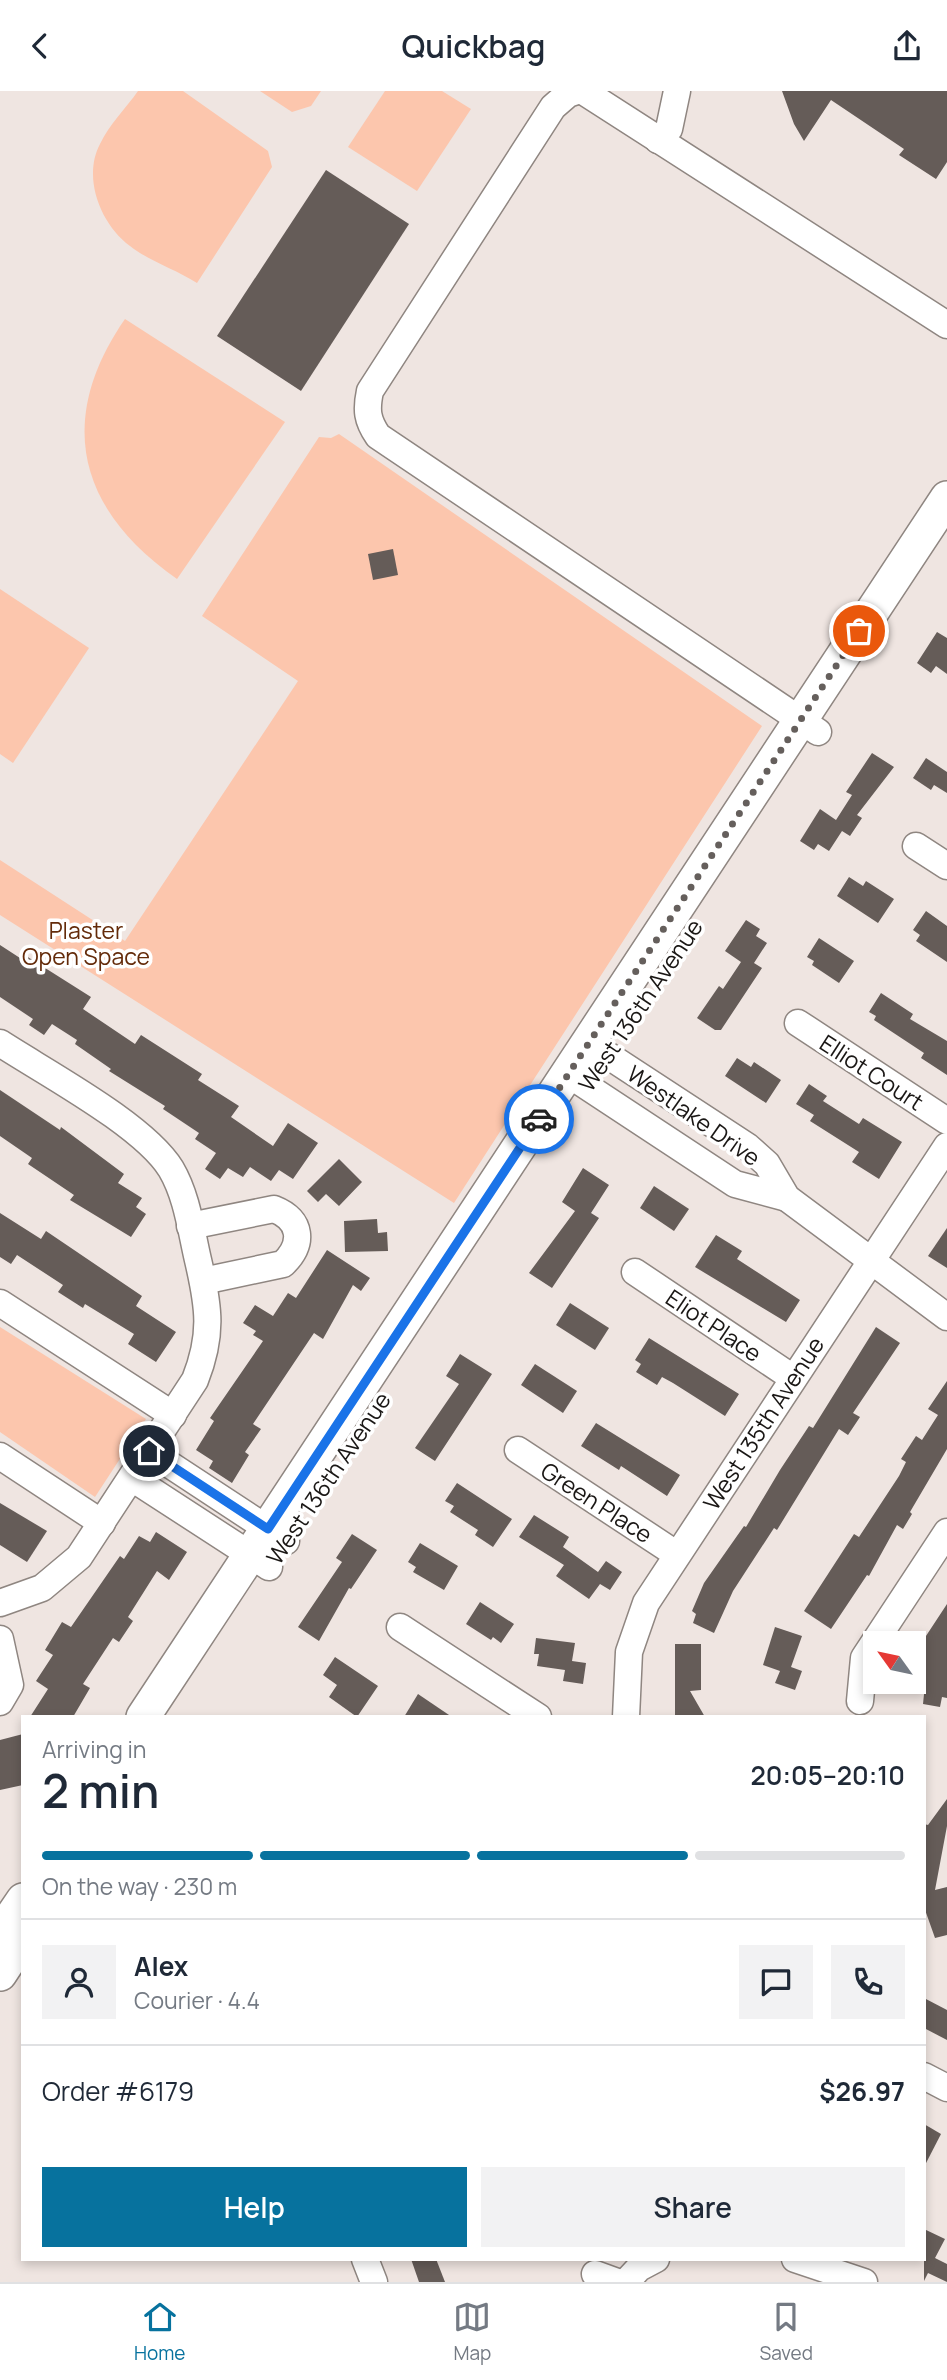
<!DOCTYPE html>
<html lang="en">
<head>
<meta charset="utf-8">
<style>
	:root { --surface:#fff; --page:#f2f2f3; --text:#1f2937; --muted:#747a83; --line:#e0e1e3; --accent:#07729e }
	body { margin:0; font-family:Manrope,sans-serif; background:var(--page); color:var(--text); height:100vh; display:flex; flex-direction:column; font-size:26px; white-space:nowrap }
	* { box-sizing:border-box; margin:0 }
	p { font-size:23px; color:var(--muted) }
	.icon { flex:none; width:38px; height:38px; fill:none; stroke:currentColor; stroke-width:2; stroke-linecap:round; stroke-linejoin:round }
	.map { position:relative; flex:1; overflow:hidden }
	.side { position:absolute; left:21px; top:1624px; width:905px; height:546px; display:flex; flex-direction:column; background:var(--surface); border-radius:0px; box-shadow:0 4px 10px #0003 }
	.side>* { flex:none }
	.needle { width:46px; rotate:303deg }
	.tools { position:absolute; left:863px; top:1540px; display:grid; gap:14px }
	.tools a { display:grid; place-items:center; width:63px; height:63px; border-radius:0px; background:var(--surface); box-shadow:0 4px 10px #0003; font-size:35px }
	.pin { position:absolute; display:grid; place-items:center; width:60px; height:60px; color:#fff; margin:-30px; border:4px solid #fff; border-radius:50%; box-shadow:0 2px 7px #0007 }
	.courier { position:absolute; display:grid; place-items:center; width:70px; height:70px; margin:-35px; border:5px solid #1a73e8; border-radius:50%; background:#fff; color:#222; box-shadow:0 2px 9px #0007 }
	.head em { font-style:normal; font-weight:600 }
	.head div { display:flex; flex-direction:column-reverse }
	.head { display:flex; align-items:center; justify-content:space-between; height:119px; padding:0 21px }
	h1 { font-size:46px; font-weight:600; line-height:52px }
	.bar { display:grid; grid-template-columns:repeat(4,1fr); gap:10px 7px; align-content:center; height:84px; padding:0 21px }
	.bar i { height:9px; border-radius:5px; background:var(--line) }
	.bar .current { background:var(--accent) }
	.bar p { grid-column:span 4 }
	.line { display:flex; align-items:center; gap:18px; padding:0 21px; border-top:2px solid var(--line) }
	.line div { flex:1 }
	.round { display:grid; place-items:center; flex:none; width:74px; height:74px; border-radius:0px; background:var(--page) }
	.primary-button { display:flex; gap:14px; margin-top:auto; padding:14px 21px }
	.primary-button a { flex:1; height:80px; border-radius:0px; background:var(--accent); color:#fff; font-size:28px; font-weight:600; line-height:80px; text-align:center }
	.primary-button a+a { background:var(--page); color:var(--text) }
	header { display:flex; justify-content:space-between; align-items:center; height:91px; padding:0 21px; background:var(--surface); font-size:32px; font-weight:600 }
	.menu { display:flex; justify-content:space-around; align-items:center; height:98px; border-top:2px solid var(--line); background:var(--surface); font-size:19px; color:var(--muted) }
	.menu a { display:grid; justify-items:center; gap:4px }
	.menu .current { color:var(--accent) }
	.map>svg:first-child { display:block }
</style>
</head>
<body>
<header><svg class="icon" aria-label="back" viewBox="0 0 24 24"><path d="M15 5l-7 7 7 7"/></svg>Quickbag<svg class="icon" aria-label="share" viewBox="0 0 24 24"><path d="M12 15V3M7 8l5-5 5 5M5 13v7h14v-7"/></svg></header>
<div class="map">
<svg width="947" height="2191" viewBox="0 0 947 2191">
	<rect width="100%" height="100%" fill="#efe5e1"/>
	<g fill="#fcc6ad">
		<path d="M138 0H183L268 60 272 76 197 192C175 178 149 170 130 155 101 134 82 87 100 53 109 34 126 17 138 0Z"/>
		<path d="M260 0H321L311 15 292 21Z"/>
		<path d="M385 0H442L471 18 417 100 348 56Z"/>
		<path d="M125 228 285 331 177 488C78 419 55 329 125 228Z"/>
		<path d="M339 343 762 635 454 1112 0 824V769L125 850 298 590 202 525 319 346 331 347Z"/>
		<path d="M0 498 89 557 13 672 0 663Z"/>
		<path d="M0 1236 146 1328 95 1406 0 1341Z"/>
	</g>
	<g fill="#655c58">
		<path d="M782 0H947V71L936 88 899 64 904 58 831 9 804 50 794 33Z"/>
		<path d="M326 79 409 133 301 300 217 245Z"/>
		<path d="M393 458 398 484 373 489 368 463Z"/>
		<path d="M937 541 947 547V583L936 575 931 582 917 572Z"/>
		<path d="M872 662 894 676 857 724 862 727 850 745 842 740 829 760 818 753 814 759 800 750 820 718 836 729 852 704 846 701Z"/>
		<path d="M926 667 947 681V702L934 694 931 699 913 687Z"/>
		<path d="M849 786 863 795 866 790 894 808 878 832 837 805Z"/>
		<path d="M926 820 947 835V871L916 850 920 844 913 839Z"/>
		<path d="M746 829 760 838 756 845 767 852 754 872 762 877 721 939H715L697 927 719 895 723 898 741 871 725 860Z"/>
		<path d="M819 847 854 870 839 892 812 874 814 870 807 866Z"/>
		<path d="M0 854 20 867 23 863 91 906 83 918 135 953 141 944 202 983 198 989 239 1015 231 1026 273 1055 288 1032 318 1052 293 1088 279 1079 271 1090 250 1076 243 1086 228 1077 220 1088 205 1078 216 1062 195 1048 199 1042 163 1018 165 1015 109 980 111 978 75 953 77 949 52 933 44 944 29 934 33 928 0 906Z"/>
		<path d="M881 902 913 923 910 928 947 950V984L921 967 924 962 874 929 876 925 869 921Z"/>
		<path d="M737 967 751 976 754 971 781 989 766 1012 725 985Z"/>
		<path d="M809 993 827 1005 823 1010 859 1033 863 1027 902 1051 879 1088 852 1071 859 1061 810 1030 814 1024 796 1013Z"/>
		<path d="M0 999 60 1039 61 1036 124 1083 118 1092 142 1107 136 1116 146 1123 131 1146 70 1109 74 1104 28 1073 32 1067 0 1045Z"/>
		<path d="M339 1068 362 1091 339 1115 326 1103 318 1111 307 1100Z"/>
		<path d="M583 1077 609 1094 591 1122 599 1127 552 1197 529 1182 575 1120 562 1111Z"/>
		<path d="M654 1095 689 1118 674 1140 640 1117Z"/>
		<path d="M0 1122 41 1148 46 1140 142 1205 136 1215 176 1241 156 1271 128 1253 134 1243 85 1213 83 1217 58 1201 63 1194 17 1164 11 1173 0 1166Z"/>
		<path d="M377 1128 378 1142 387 1141 388 1160 345 1161 344 1130Z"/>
		<path d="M947 1137V1177L928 1165Z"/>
		<path d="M716 1144 742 1160 737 1168 800 1209 786 1231 695 1176Z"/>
		<path d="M327 1159 370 1187 361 1200 353 1194 323 1248 314 1242 253 1333 261 1338 245 1361 249 1364 232 1392 209 1377 213 1370 196 1359 214 1330 210 1327 263 1250 253 1244 256 1240 243 1232 255 1214 273 1225 288 1202 296 1207Z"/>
		<path d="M570 1212 609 1237 595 1259 556 1234Z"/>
		<path d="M876 1236 900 1252 853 1322 860 1326 848 1344 839 1338 777 1439 774 1437 733 1500 714 1542 693 1532 696 1523 692 1520 704 1492 744 1435 746 1436 780 1379 809 1335 813 1337Z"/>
		<path d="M649 1247 739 1303 725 1325 673 1292 662 1286 657 1294 636 1281 641 1273 635 1269Z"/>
		<path d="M460 1263 492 1283 435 1370 415 1357 459 1293 446 1285Z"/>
		<path d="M535 1273 577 1300 563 1322 521 1294Z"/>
		<path d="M947 1290V1358L910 1421 912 1423 903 1438 897 1434 869 1485 867 1484 831 1538 804 1520 854 1443 859 1446 899 1385 906 1371 901 1368 916 1345 922 1349 938 1324 928 1318Z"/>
		<path d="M596 1332 680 1384 667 1405 621 1375 619 1379 581 1355Z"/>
		<path d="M457 1392 512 1428 493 1456 475 1444 478 1439 450 1421 454 1415 445 1410Z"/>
		<path d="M0 1412 47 1440 27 1471 0 1454Z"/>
		<path d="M534 1424 569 1446 563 1456 598 1481 606 1470 622 1481 610 1499 600 1493 589 1508 556 1485 564 1474 519 1446Z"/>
		<path d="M156 1441 187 1461 169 1489 157 1480 128 1526 133 1530 119 1551 113 1547 83 1593 90 1597 73 1626H30L48 1598 36 1590 53 1564 45 1559 62 1531 71 1536 120 1465 124 1468 139 1445 150 1451Z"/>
		<path d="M352 1443 377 1459 351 1498 349 1497 319 1550 298 1536 342 1471 336 1467Z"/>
		<path d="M420 1452 458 1475 444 1499 413 1481 416 1476 408 1471Z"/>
		<path d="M480 1511 514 1533 501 1552 493 1546 491 1549 466 1533Z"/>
		<path d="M947 1513V1607L942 1606 940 1616 923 1613 924 1603 915 1602 924 1548Z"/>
		<path d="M775 1536 802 1545 791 1576 802 1580 795 1599 775 1592 780 1580 763 1574Z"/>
		<path d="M536 1547 575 1552 572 1570 586 1572 583 1593 563 1590 565 1579 537 1575 539 1563H534Z"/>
		<path d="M675 1553H701V1599L690 1600 705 1626H675Z"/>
		<path d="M335 1566 378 1595 357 1626 329 1606 337 1594 323 1584Z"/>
		<path d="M418 1603 452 1626H404Z"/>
		<path d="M23 1643V1694L0 1699V1649Z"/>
		<path d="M947 1708V1735L935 1799 947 1796V1844L935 1847 924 1816V1733L928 1734Z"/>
		<path d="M924 1907 947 1919V1949L924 1937Z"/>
		<path d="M924 2033 941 2043 924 2076Z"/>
		<path d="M924 2138 945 2148 935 2167 947 2173V2191L928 2182 924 2190Z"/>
		<path d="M411 2168H436L445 2191H419Z"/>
	</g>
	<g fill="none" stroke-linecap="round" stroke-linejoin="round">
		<defs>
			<g id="minor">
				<path d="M577 0 568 3 553 16 370 300C366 319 367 329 378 345L818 641"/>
				<path d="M583 0 947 234"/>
				<path d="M658 49 669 38 677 0"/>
				<path d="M916 755 947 775"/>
				<path d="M798 932 947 1030"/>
				<path d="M0 952C46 982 144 1034 171 1078 187 1105 191 1139 198 1169 209 1216 213 1244 195 1289L79 1466 42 1497 0 1512"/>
				<path d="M589 952 748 1056 767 1073 787 1107 947 1226"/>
				<path d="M568 983 735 1093 787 1107"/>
				<path d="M190 1135 274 1118C302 1129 304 1153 283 1173L203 1190"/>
				<path d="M635 1181 793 1287"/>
				<path d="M0 1212 173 1324"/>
				<path d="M518 1359 676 1463"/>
				<path d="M149 1360 286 1450"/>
				<path d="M0 1365 102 1432"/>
				<path d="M132 1387 269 1476"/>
				<path d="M400 1536 538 1626"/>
				<path d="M0 1548 10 1594 0 1611"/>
				<path d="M860 1610 864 1567 947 1441"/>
				<path d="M626 1626 629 1561 646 1512 947 1055"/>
				<path d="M924 1985 947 1997"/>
				<path d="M365 2168 374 2191"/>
				<path d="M795 2168 864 2191"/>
				<path d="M595 2183 617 2191"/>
				<path d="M626 2191 639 2177 656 2168"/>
			</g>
			<g id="major">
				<path d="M143 1626 947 407"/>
				<path d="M0 1843 23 1809"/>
				<path d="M0 1883 23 1848"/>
			</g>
		</defs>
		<use href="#minor" stroke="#8f8681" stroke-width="29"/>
		<use href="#major" stroke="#8f8681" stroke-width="36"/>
		<use href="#minor" stroke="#fff" stroke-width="26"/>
		<use href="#major" stroke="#fff" stroke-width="33"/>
	</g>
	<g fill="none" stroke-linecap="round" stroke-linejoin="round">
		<path stroke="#655f5c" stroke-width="7" stroke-dasharray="0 12.6" d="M539 1028 859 540"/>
		<path stroke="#1a73e8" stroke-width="9" d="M149 1360 268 1438 539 1028"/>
	</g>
	<g text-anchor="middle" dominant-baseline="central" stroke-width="7" stroke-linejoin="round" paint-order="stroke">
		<g font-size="23" fill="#642b0a" stroke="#fff">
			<text x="86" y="839">Plaster<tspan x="86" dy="26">Open Space</tspan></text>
		</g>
		<g font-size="23" fill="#1a1715" stroke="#fff">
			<text transform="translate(640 914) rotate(-56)">West 136th Avenue</text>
			<text transform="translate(872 981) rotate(33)">Elliot Court</text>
			<text transform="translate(694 1024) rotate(35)">Westlake Drive</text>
			<text transform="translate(714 1234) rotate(34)">Eliot Place</text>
			<text transform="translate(763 1332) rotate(-57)">West 135th Avenue</text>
			<text transform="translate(328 1387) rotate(-56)">West 136th Avenue</text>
			<text transform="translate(597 1411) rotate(33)">Green Place</text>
		</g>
	</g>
</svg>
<div class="tools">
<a><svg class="needle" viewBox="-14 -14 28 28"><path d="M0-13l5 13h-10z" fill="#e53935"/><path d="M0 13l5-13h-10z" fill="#747a83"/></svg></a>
</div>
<div class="pin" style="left:859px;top:540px;background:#ea580c"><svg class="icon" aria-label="bag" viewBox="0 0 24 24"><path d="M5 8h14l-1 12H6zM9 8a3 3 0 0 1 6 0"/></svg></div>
<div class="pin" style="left:149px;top:1360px;background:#1f2937"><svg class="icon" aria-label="home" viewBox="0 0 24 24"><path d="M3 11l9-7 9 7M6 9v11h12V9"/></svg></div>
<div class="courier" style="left:539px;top:1028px"><svg class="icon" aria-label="car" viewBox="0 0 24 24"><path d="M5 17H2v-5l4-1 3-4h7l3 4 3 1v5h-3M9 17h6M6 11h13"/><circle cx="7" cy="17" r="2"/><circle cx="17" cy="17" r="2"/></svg></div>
<section class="side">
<div class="head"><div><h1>2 min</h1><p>Arriving in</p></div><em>20:05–20:10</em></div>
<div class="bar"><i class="current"></i><i class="current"></i><i class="current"></i><i></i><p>On the way · 230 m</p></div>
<div class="line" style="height:126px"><a class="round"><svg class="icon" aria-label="person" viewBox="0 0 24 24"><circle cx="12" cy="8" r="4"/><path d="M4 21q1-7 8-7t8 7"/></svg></a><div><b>Alex</b><p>Courier · 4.4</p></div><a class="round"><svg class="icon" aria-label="chat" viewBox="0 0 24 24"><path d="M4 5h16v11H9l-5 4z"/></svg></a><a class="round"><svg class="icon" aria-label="phone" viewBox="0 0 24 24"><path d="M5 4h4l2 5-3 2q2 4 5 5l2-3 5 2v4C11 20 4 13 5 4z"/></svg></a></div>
<div class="line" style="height:91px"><div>Order #6179</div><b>$26.97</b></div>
<div class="primary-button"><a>Help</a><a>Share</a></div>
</section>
</div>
<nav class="menu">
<a class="current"><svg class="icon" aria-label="home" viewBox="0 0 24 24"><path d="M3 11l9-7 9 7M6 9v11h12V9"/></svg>Home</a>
<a><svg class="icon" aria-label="map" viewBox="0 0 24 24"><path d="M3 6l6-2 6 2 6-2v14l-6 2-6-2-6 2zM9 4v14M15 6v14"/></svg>Map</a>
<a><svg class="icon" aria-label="saved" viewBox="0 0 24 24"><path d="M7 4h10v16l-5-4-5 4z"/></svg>Saved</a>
</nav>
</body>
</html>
